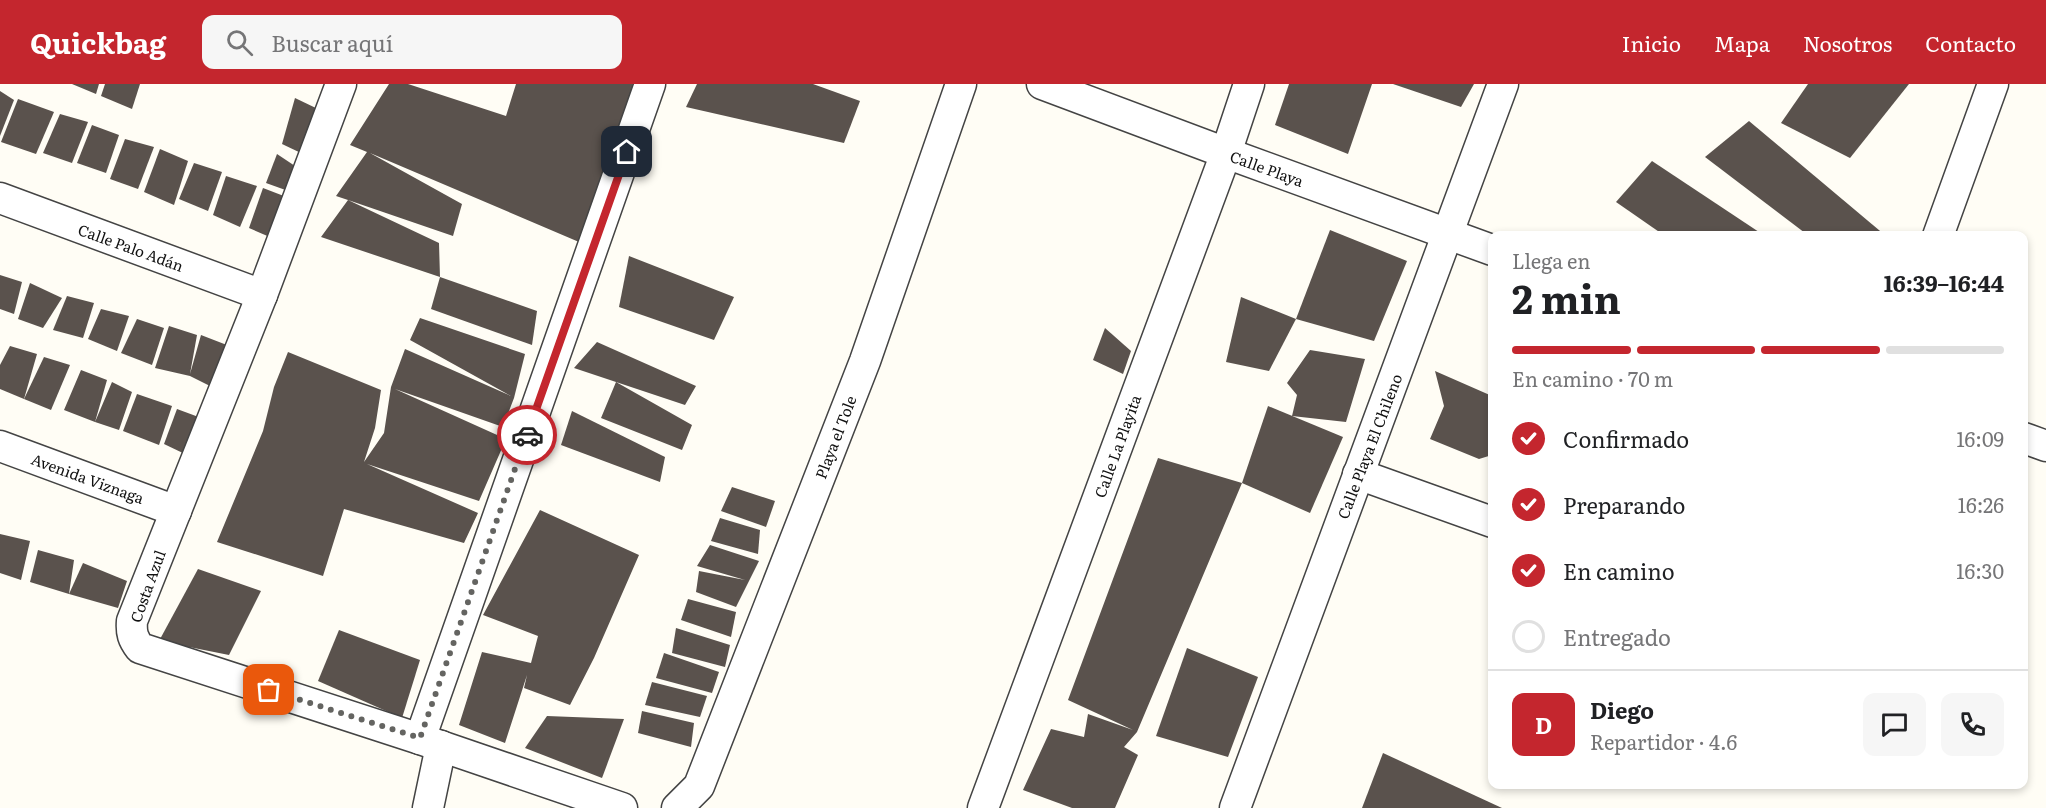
<!DOCTYPE html>
<html lang="es">
<head>
<meta charset="utf-8">
<style>
	:root { --surface:#fff; --page:#f6f6f6; --text:#202124; --muted:#757577; --line:#e0e0e0; --accent:#c4262e }
	body { margin:0; font-family:Literata,serif; background:var(--page); color:var(--text); height:100vh; display:flex; flex-direction:column; font-size:22px; white-space:nowrap }
	* { box-sizing:border-box; margin:0 }
	p { font-size:20px; color:var(--muted) }
	.icon { flex:none; width:33px; height:33px; fill:none; stroke:currentColor; stroke-width:2; stroke-linecap:round; stroke-linejoin:round }
	.map { position:relative; flex:1; overflow:hidden }
	.side { position:absolute; left:1488px; top:147px; width:540px; height:558px; display:flex; flex-direction:column; background:var(--surface); border-radius:12px; box-shadow:0 3px 9px #0003 }
	.side>* { flex:none }
	.pin { position:absolute; display:grid; place-items:center; width:51px; height:51px; color:#fff; margin:-26px; border-radius:12px; box-shadow:0 3px 9px #0006 }
	.courier { position:absolute; display:grid; place-items:center; width:60px; height:60px; margin:-30px; border:4px solid #c4262e; border-radius:50%; background:#fff; color:#222; box-shadow:0 2px 8px #0007 }
	.summary em { font-style:normal; font-weight:700 }
	.summary div { display:flex; flex-direction:column-reverse }
	.summary { display:flex; align-items:center; justify-content:space-between; height:102px; padding:0 24px }
	h1 { font-size:39px; font-weight:700; line-height:45px }
	.bar { display:grid; grid-template-columns:repeat(4,1fr); gap:9px 6px; align-content:center; height:72px; padding:0 24px }
	.bar i { height:8px; border-radius:4px; background:var(--line) }
	.bar .selected { background:var(--accent) }
	.bar p { grid-column:span 4 }
	.line { display:flex; align-items:center; gap:15px; padding:0 24px; border-top:2px solid var(--line) }
	.line div { flex:1 }
	.round { display:grid; place-items:center; flex:none; width:63px; height:63px; border-radius:12px; background:var(--page) }
	ol { padding:0 24px; list-style:none }
	li { display:flex; align-items:center; gap:18px; height:66px }
	li p { margin-inline-start:auto }
	li .icon { padding:6px; border-radius:50%; background:var(--accent); color:#fff; stroke-width:4 }
	li:last-child { color:var(--muted) }
	li i { width:33px; height:33px; border:3px solid var(--line); border-radius:50% }
	header { display:flex; align-items:center; gap:36px; box-sizing:border-box; height:84px; padding:0 30px; background:var(--accent); color:#fff }
	header strong { font-size:28px }
	nav { display:flex; gap:33px; margin-inline-start:auto; font-size:21px }
	.search { width:420px; height:54px; background:var(--page); display:flex; align-items:center; gap:15px; box-sizing:border-box; padding:0 21px; border-radius:12px; color:var(--muted); font-size:22px }
	.map>svg:first-child { display:block }
</style>
</head>
<body>
<header>
<strong>Quickbag</strong>
<div class="search"><svg class="icon" aria-label="search" viewBox="0 0 24 24"><circle cx="10" cy="10" r="6"/><path d="M15 15l6 6"/></svg>Buscar aquí</div>
<nav><a>Inicio</a><a>Mapa</a><a>Nosotros</a><a>Contacto</a></nav>
</header>
<div class="map">
<svg width="2046" height="724" viewBox="0 0 2046 724">
	<rect width="100%" height="100%" fill="#fffdf5"/>
	<g fill="#5a524d">
		<path d="M72 0H99L96 10Z"/>
		<path d="M105 0H140L132 25 101 12Z"/>
		<path d="M389 0H408L506 32 516 0H633L623 34 579 158 370 69 462 120 453 152 348 116 439 159 440 193 321 153 348 116 336 112 367 68 350 61Z"/>
		<path d="M697 0H813L860 17 844 59 686 23Z"/>
		<path d="M1289 0H1372L1348 70 1275 41Z"/>
		<path d="M1393 0H1474L1461 23Z"/>
		<path d="M1808 0H1909L1850 74 1781 39Z"/>
		<path d="M0 7 14 16 0 52Z"/>
		<path d="M295 14 320 26 303 70 282 60Z"/>
		<path d="M18 15 54 28 36 70 1 58Z"/>
		<path d="M60 30 88 38 72 79 43 69Z"/>
		<path d="M1749 37 1886 152H1809L1705 73Z"/>
		<path d="M92 41 119 51 106 89 77 79Z"/>
		<path d="M125 55 154 63 138 105 110 95Z"/>
		<path d="M160 65 188 77 174 121 144 108Z"/>
		<path d="M277 70 301 86 291 108 266 99Z"/>
		<path d="M1652 77 1765 152H1665L1616 118Z"/>
		<path d="M194 79 222 88 208 127 179 115Z"/>
		<path d="M226 92 257 102 240 143 213 131Z"/>
		<path d="M263 104 289 114 272 154 249 144Z"/>
		<path d="M1330 146 1407 177 1374 257 1296 235Z"/>
		<path d="M629 172 734 213 714 256 619 223Z"/>
		<path d="M0 191 22 198 14 230 0 225Z"/>
		<path d="M440 193 537 227 532 261 431 225Z"/>
		<path d="M30 199 62 214 43 244 18 235Z"/>
		<path d="M67 212 94 219 83 254 53 246Z"/>
		<path d="M1241 213 1296 235 1269 287 1226 278Z"/>
		<path d="M101 225 129 232 117 267 88 255Z"/>
		<path d="M420 234 525 270 514 314 503 343 395 305 506 355 479 417 367 380 478 429 464 459 344 425 323 492 217 458 263 347 274 303 288 268 381 306 375 344 364 378 384 349 391 303 405 265 511 312 410 256Z"/>
		<path d="M137 235 164 244 152 281 121 269Z"/>
		<path d="M169 242 197 251 190 290 201 251 232 263 216 305 190 292 155 284Z"/>
		<path d="M1105 244 1131 267 1123 290 1093 276Z"/>
		<path d="M597 258 696 302 685 321 616 298 692 341 682 366 601 334 616 298 574 284Z"/>
		<path d="M10 262 37 270 24 315 0 305V281Z"/>
		<path d="M1310 266 1365 275 1346 338 1292 332 1297 311 1287 299Z"/>
		<path d="M44 273 70 281 51 326 24 315Z"/>
		<path d="M81 286 107 296 95 338 112 298 132 308 119 346 95 338 64 326Z"/>
		<path d="M1435 287 1492 312V371L1479 375 1430 355 1444 322Z"/>
		<path d="M137 310 172 322 159 361 123 347Z"/>
		<path d="M1268 322 1343 353 1310 429 1242 399Z"/>
		<path d="M177 325 204 335 187 371 164 360Z"/>
		<path d="M572 327 665 373 660 398 561 361Z"/>
		<path d="M1158 374 1242 399 1137 648 1124 663 1138 671 1115 724H1072L1023 706 1051 645 1084 653 1088 630 1133 646 1068 616Z"/>
		<path d="M732 403 775 417 766 443 721 427Z"/>
		<path d="M540 426 639 471 594 574 570 621 524 604 527 591 505 659 459 641 482 568 531 579 538 552 483 531Z"/>
		<path d="M720 434 760 446 758 470 711 457Z"/>
		<path d="M0 450 30 457 21 496 0 489Z"/>
		<path d="M710 461 759 477 736 523 696 508 699 487 745 496 697 482Z"/>
		<path d="M38 466 74 476 69 510 30 498Z"/>
		<path d="M83 479 127 497 118 524 69 510Z"/>
		<path d="M198 485 261 507 229 571 159 557Z"/>
		<path d="M688 515 736 528 731 553 681 536Z"/>
		<path d="M676 544 730 561 725 583 672 569Z"/>
		<path d="M339 546 420 576 402 634 318 597Z"/>
		<path d="M1187 564 1258 593 1228 673 1156 652Z"/>
		<path d="M664 569 719 588 712 609 656 594Z"/>
		<path d="M652 598 707 612 700 633 645 621Z"/>
		<path d="M642 627 694 639 691 663 638 649Z"/>
		<path d="M547 632 624 635 602 694 525 664Z"/>
		<path d="M1383 669 1502 724H1362Z"/>
	</g>
	<g fill="none" stroke-linecap="round" stroke-linejoin="round">
		<defs>
			<g id="minor">
				<path d="M341 0 262 211 132 537C131 549 133 555 140 564L420 655 622 724"/>
				<path d="M1042 0 1226 69 1492 166"/>
				<path d="M0 114 262 211"/>
				<path d="M1938 152 1993 0"/>
				<path d="M2024 354 2046 362"/>
				<path d="M0 362 176 427"/>
				<path d="M1358 390 1492 438"/>
				<path d="M420 655 650 0"/>
				<path d="M428 724 441 662"/>
				<path d="M677 724 699 702 865 277 961 0"/>
				<path d="M983 724 1226 69 1249 0"/>
				<path d="M1235 724 1503 0"/>
			</g>
		</defs>
		<use href="#minor" stroke="#444" stroke-width="33"/>
		<use href="#minor" stroke="#fff" stroke-width="30"/>
	</g>
	<g fill="none" stroke-linecap="round" stroke-linejoin="round">
		<path stroke="#646461" stroke-width="6" stroke-dasharray="0 10.8" d="M269 606 420 654 527 351"/>
		<path stroke="#c4262e" stroke-width="8" d="M527 351 627 68"/>
	</g>
	<g text-anchor="middle" dominant-baseline="central" stroke-width="6" stroke-linejoin="round" paint-order="stroke">
		<g font-size="15" fill="#111" stroke="#fff">
			<text transform="translate(1267 84) rotate(20)">Calle Playa</text>
			<text transform="translate(131 163) rotate(20)">Calle Palo Adán</text>
			<text transform="translate(835 353) rotate(-69)">Playa el Tole</text>
			<text transform="translate(1117 362) rotate(-70)">Calle La Playita</text>
			<text transform="translate(1369 362) rotate(-69)">Calle Playa El Chileno</text>
			<text transform="translate(88 394) rotate(20)">Avenida Viznaga</text>
			<text transform="translate(147 502) rotate(-70)">Costa Azul</text>
		</g>
	</g>
</svg>
<div class="pin" style="left:269px;top:606px;background:#ea580c"><svg class="icon" aria-label="bag" viewBox="0 0 24 24"><path d="M5 8h14l-1 12H6zM9 8a3 3 0 0 1 6 0"/></svg></div>
<div class="pin" style="left:627px;top:68px;background:#1f2937"><svg class="icon" aria-label="home" viewBox="0 0 24 24"><path d="M3 11l9-7 9 7M6 9v11h12V9"/></svg></div>
<div class="courier" style="left:527px;top:351px"><svg class="icon" aria-label="car" viewBox="0 0 24 24"><path d="M5 17H2v-5l4-1 3-4h7l3 4 3 1v5h-3M9 17h6M6 11h13"/><circle cx="7" cy="17" r="2"/><circle cx="17" cy="17" r="2"/></svg></div>
<section class="side">
<div class="summary"><div><h1>2 min</h1><p>Llega en</p></div><em>16:39–16:44</em></div>
<div class="bar"><i class="selected"></i><i class="selected"></i><i class="selected"></i><i></i><p>En camino · 70 m</p></div>
<ol>
<li><svg class="icon" aria-label="check" viewBox="0 0 24 24"><path d="M5 12l5 5 9-10"/></svg>Confirmado<p>16:09</p></li>
<li><svg class="icon" aria-label="check" viewBox="0 0 24 24"><path d="M5 12l5 5 9-10"/></svg>Preparando<p>16:26</p></li>
<li><svg class="icon" aria-label="check" viewBox="0 0 24 24"><path d="M5 12l5 5 9-10"/></svg>En camino<p>16:30</p></li>
<li><i></i>Entregado</li>
</ol>
<div class="line" style="height:108px"><b class="round" style="background:var(--accent);color:#fff">D</b><div><b>Diego</b><p>Repartidor · 4.6</p></div><a class="round"><svg class="icon" aria-label="chat" viewBox="0 0 24 24"><path d="M4 5h16v11H9l-5 4z"/></svg></a><a class="round"><svg class="icon" aria-label="phone" viewBox="0 0 24 24"><path d="M5 4h4l2 5-3 2q2 4 5 5l2-3 5 2v4C11 20 4 13 5 4z"/></svg></a></div>
</section>
</div>
</body>
</html>
